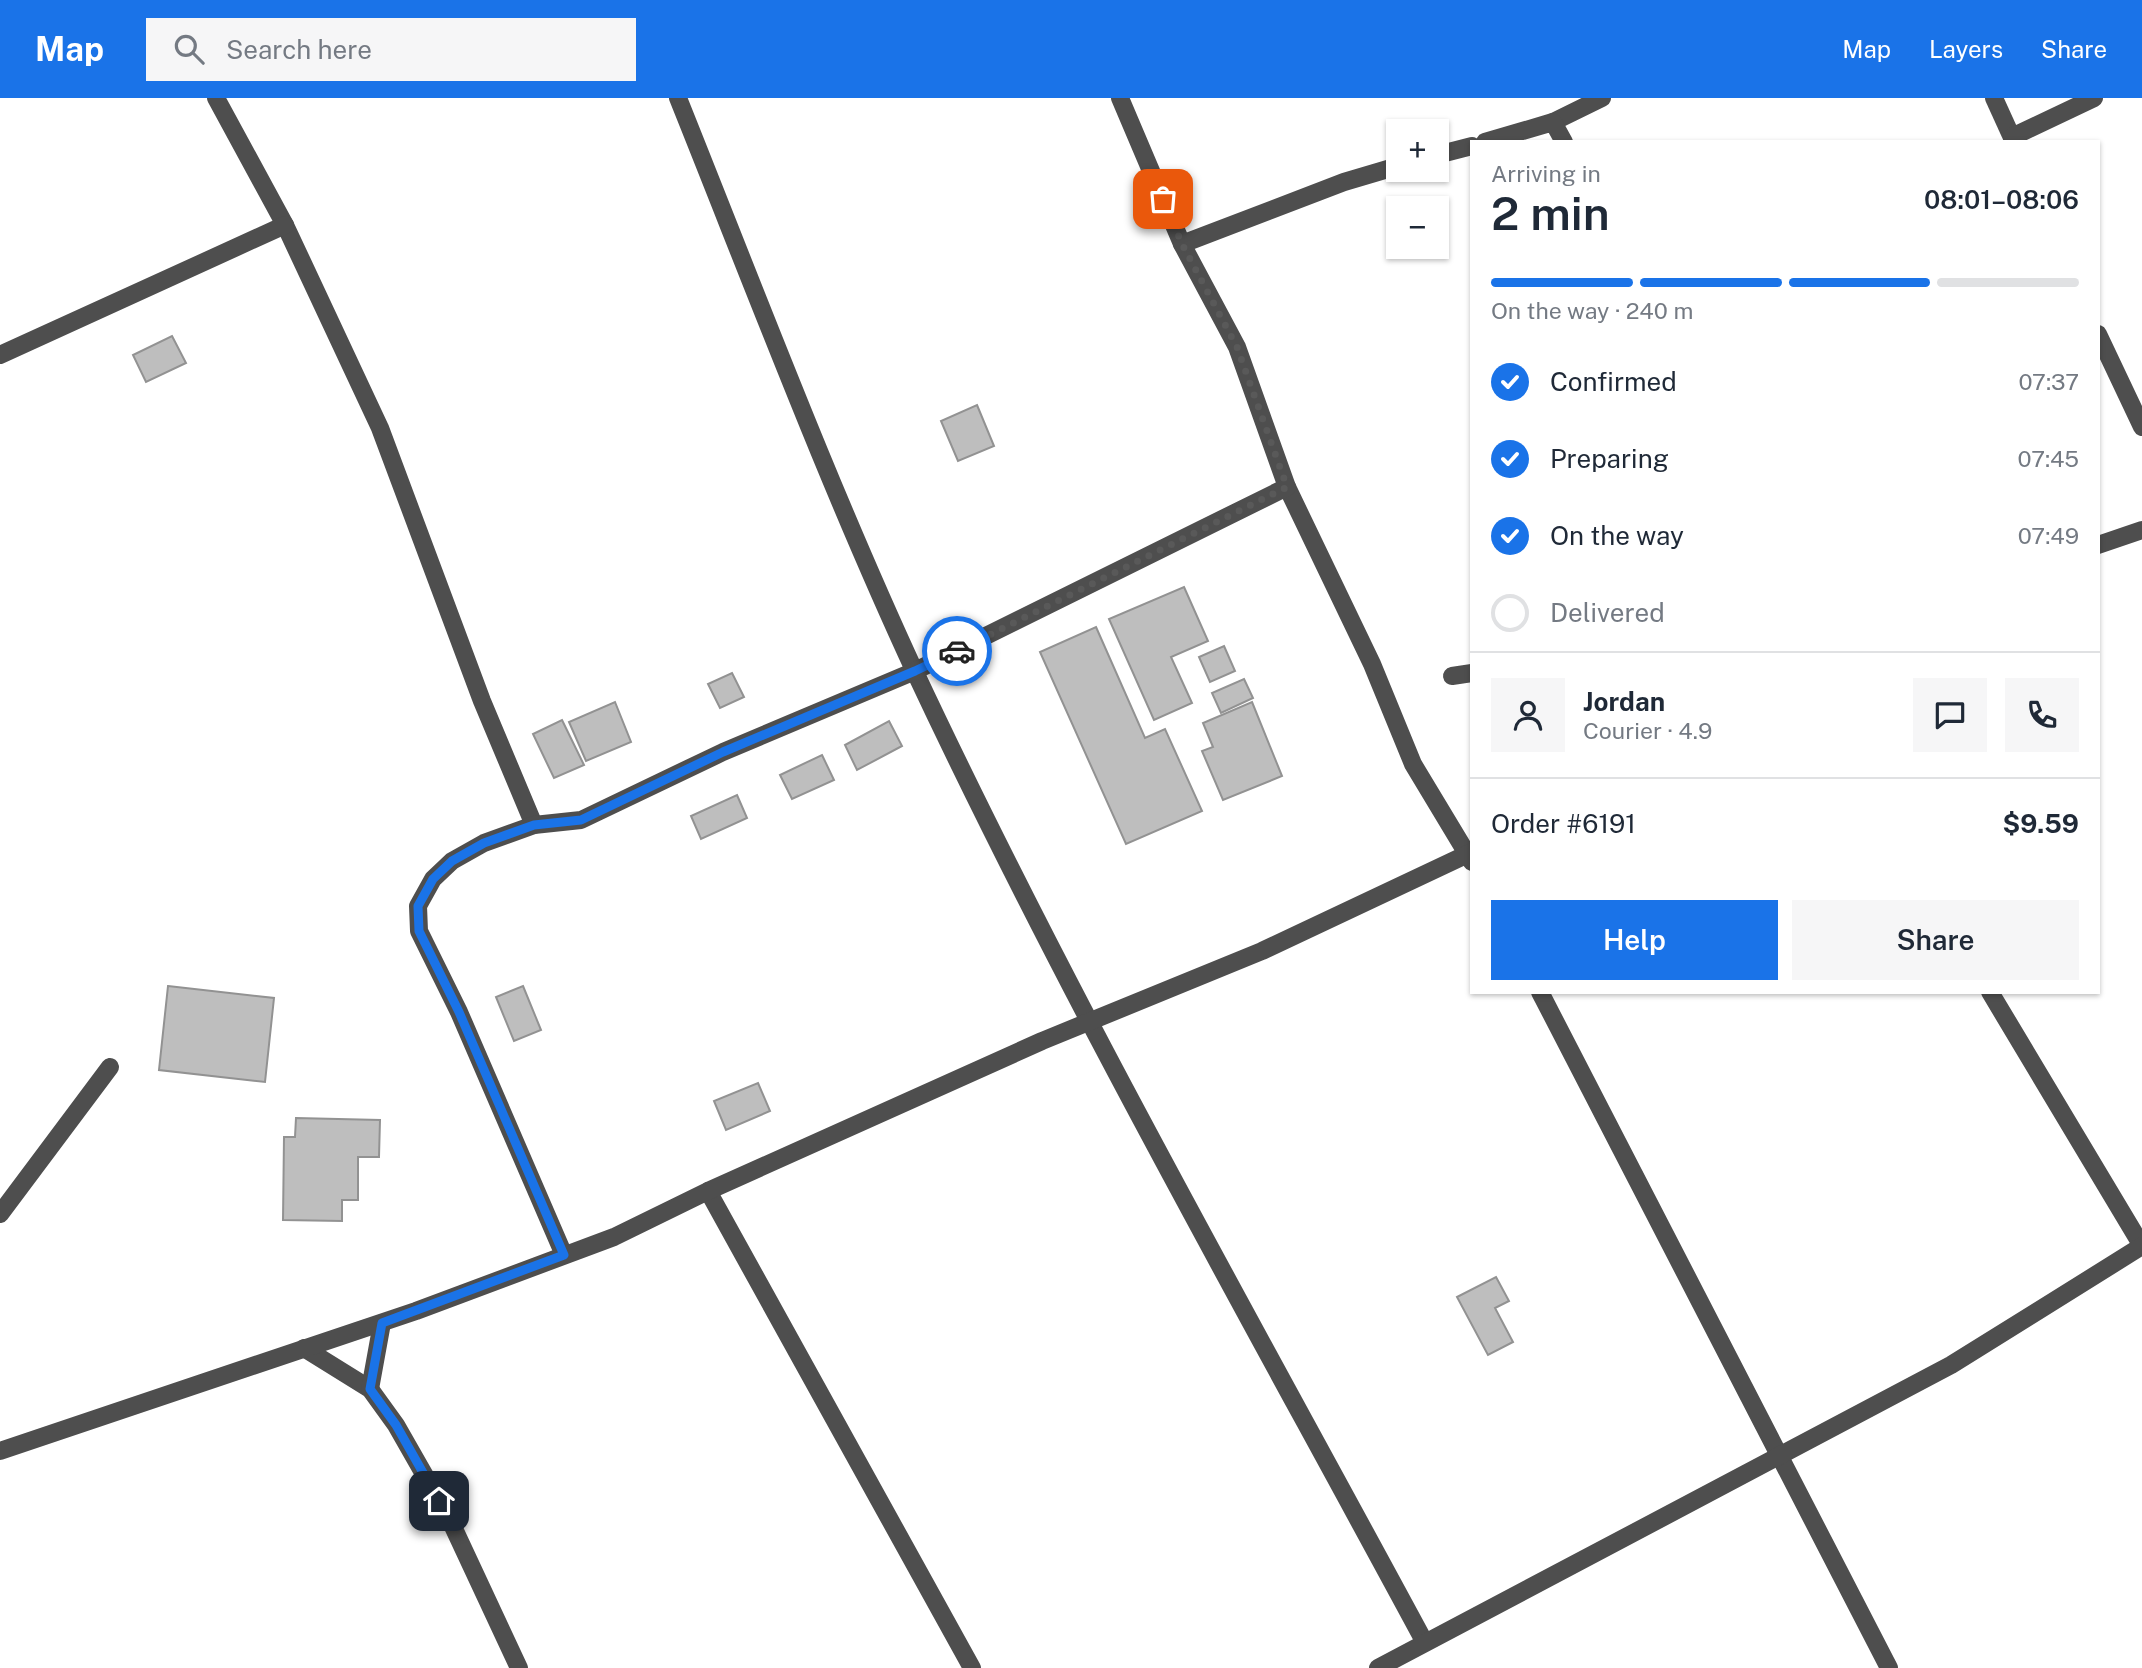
<!DOCTYPE html>
<html lang="en">
<head>
<meta charset="utf-8">
<style>
	:root { --surface:#fff; --page:#f6f6f7; --text:#1f2937; --muted:#747a83; --line:#e0e1e3; --accent:#1a73e8 }
	body { margin:0; font-family:"Public Sans",sans-serif; background:var(--page); color:var(--text); height:100vh; display:flex; flex-direction:column; font-size:26px; white-space:nowrap }
	* { box-sizing:border-box; margin:0 }
	p { font-size:23px; color:var(--muted) }
	.icon { flex:none; width:38px; height:38px; fill:none; stroke:currentColor; stroke-width:2; stroke-linecap:round; stroke-linejoin:round }
	.map { position:relative; flex:1; overflow:hidden }
	.drawer { position:absolute; left:1470px; top:42px; width:630px; height:854px; display:flex; flex-direction:column; background:var(--surface); border-radius:0px; box-shadow:0 2px 5px #0004 }
	.drawer>* { flex:none }
	.fabs { position:absolute; left:1386px; top:21px; display:grid; gap:14px }
	.fabs a { display:grid; place-items:center; width:63px; height:63px; border-radius:0px; background:var(--surface); box-shadow:0 2px 5px #0004; font-size:35px }
	.pin { position:absolute; display:grid; place-items:center; width:60px; height:60px; color:#fff; margin:-30px; border-radius:14px; box-shadow:0 4px 10px #0006 }
	.courier { position:absolute; display:grid; place-items:center; width:70px; height:70px; margin:-35px; border:5px solid #1a73e8; border-radius:50%; background:#fff; color:#222; box-shadow:0 2px 9px #0007 }
	.summary em { font-style:normal; font-weight:600 }
	.summary div { display:flex; flex-direction:column-reverse }
	.summary { display:flex; align-items:center; justify-content:space-between; height:119px; padding:0 21px }
	h1 { font-size:46px; font-weight:600; line-height:52px }
	.bar { display:grid; grid-template-columns:repeat(4,1fr); gap:10px 7px; align-content:center; height:84px; padding:0 21px }
	.bar i { height:9px; border-radius:5px; background:var(--line) }
	.bar .current { background:var(--accent) }
	.bar p { grid-column:span 4 }
	.line { display:flex; align-items:center; gap:18px; padding:0 21px; border-top:2px solid var(--line) }
	.line div { flex:1 }
	.round { display:grid; place-items:center; flex:none; width:74px; height:74px; border-radius:0px; background:var(--page) }
	ol { padding:0 21px; list-style:none }
	li { display:flex; align-items:center; gap:21px; height:77px }
	li p { margin-inline-start:auto }
	li .icon { padding:7px; border-radius:50%; background:var(--accent); color:#fff; stroke-width:4 }
	li:last-child { color:var(--muted) }
	li i { width:38px; height:38px; border:4px solid var(--line); border-radius:50% }
	.primary-button { display:flex; gap:14px; margin-top:auto; padding:14px 21px }
	.primary-button a { flex:1; height:80px; border-radius:0px; background:var(--accent); color:#fff; font-size:28px; font-weight:600; line-height:80px; text-align:center }
	.primary-button a+a { background:var(--page); color:var(--text) }
	header { display:flex; align-items:center; gap:42px; box-sizing:border-box; height:98px; padding:0 35px; background:var(--accent); color:#fff }
	header strong { font-size:33px }
	nav { display:flex; gap:38px; margin-inline-start:auto; font-size:24px }
	.search { width:490px; height:63px; background:var(--page); display:flex; align-items:center; gap:18px; box-sizing:border-box; padding:0 24px; border-radius:0px; color:var(--muted); font-size:26px }
	.map>svg:first-child { display:block }
</style>
</head>
<body>
<header>
<strong>Map</strong>
<div class="search"><svg class="icon" aria-label="search" viewBox="0 0 24 24"><circle cx="10" cy="10" r="6"/><path d="M15 15l6 6"/></svg>Search here</div>
<nav><a>Map</a><a>Layers</a><a>Share</a></nav>
</header>
<div class="map">
<svg width="2142" height="1570" viewBox="0 0 2142 1570">
	<rect width="100%" height="100%" fill="#fff"/>
	<g fill="#bebebe" stroke="#929292" stroke-width="2">
		<path d="M172 238 186 265 146 284 133 257Z"/>
		<path d="M977 307 994 348 958 363 941 323Z"/>
		<path d="M1184 489 1208 543 1171 559 1192 605 1154 622 1109 521Z"/>
		<path d="M1096 529 1145 640 1165 631 1202 713 1126 746 1040 554Z"/>
		<path d="M1224 548 1235 573 1210 584 1199 559Z"/>
		<path d="M732 575 744 599 720 610 708 586Z"/>
		<path d="M1244 581 1253 600 1221 615 1212 595Z"/>
		<path d="M615 604 631 644 586 663 569 624Z"/>
		<path d="M1252 604 1282 678 1223 702 1202 653 1213 649 1203 625Z"/>
		<path d="M562 622 584 667 554 680 533 636Z"/>
		<path d="M889 623 902 648 857 672 845 647Z"/>
		<path d="M822 657 834 682 792 701 780 677Z"/>
		<path d="M737 697 747 720 701 741 691 718Z"/>
		<path d="M168 888 274 900 265 984 159 972Z"/>
		<path d="M523 888 541 932 514 943 496 899Z"/>
		<path d="M758 985 770 1013 726 1032 714 1003Z"/>
		<path d="M296 1020 380 1022 379 1059H358V1102H342V1123L283 1122 284 1039H295Z"/>
		<path d="M1496 1179 1509 1203 1495 1210 1513 1244 1488 1257 1457 1199Z"/>
	</g>
	<g fill="none" stroke-linecap="round" stroke-linejoin="round">
		<g stroke="#4e4e4e" stroke-width="18">
			<path d="M216 0 285 127 380 330 482 603 534 727"/>
			<path d="M678 0C755 192 828 386 915 574 1070 904 1251 1222 1424 1543"/>
			<path d="M1120 0 1182 146 1237 249 1287 389 1372 566 1413 666 1472 764"/>
			<path d="M1994 0 2014 44"/>
			<path d="M1553 24 1602 0"/>
			<path d="M2012 39 2094 0"/>
			<path d="M1485 44 1553 24 1564 44"/>
			<path d="M1437 57 1472 48"/>
			<path d="M1182 146 1344 84 1398 68"/>
			<path d="M2098 236 2142 329"/>
			<path d="M0 257 285 127"/>
			<path d="M2098 447 2142 432"/>
			<path d="M1452 578 1472 575"/>
			<path d="M1540 894 1889 1570"/>
			<path d="M1990 894 2142 1148"/>
			<path d="M708 1093 972 1570"/>
			<path d="M0 1116 110 969"/>
			<path d="M564 1157 459 914 419 833 418 808 433 781 452 763 484 745 534 727 581 722 723 654 915 573 1287 389"/>
			<path d="M304 1250 370 1291 396 1327 449 1420 519 1570"/>
			<path d="M370 1291 382 1225"/>
			<path d="M0 1353 416 1213 614 1139 708 1093 1042 943 1262 853 1472 754"/>
			<path d="M1378 1570 1951 1267 2142 1148"/>
		</g>
	</g>
	<g fill="none" stroke-linecap="round" stroke-linejoin="round">
		<path stroke="#595959" stroke-width="7" stroke-dasharray="0 12.6" d="M957 553 1287 389 1237 249 1182 146 1163 101"/>
		<path stroke="#1a73e8" stroke-width="9" d="M439 1403 396 1327 370 1291 382 1225 564 1157 459 914 419 833 418 808 433 781 452 763 484 745 534 727 581 722 723 654 915 573 957 553"/>
	</g>
</svg>
<div class="fabs">
<a>+</a>
<a>−</a>
</div>
<div class="pin" style="left:1163px;top:101px;background:#ea580c"><svg class="icon" aria-label="bag" viewBox="0 0 24 24"><path d="M5 8h14l-1 12H6zM9 8a3 3 0 0 1 6 0"/></svg></div>
<div class="pin" style="left:439px;top:1403px;background:#1f2937"><svg class="icon" aria-label="home" viewBox="0 0 24 24"><path d="M3 11l9-7 9 7M6 9v11h12V9"/></svg></div>
<div class="courier" style="left:957px;top:553px"><svg class="icon" aria-label="car" viewBox="0 0 24 24"><path d="M5 17H2v-5l4-1 3-4h7l3 4 3 1v5h-3M9 17h6M6 11h13"/><circle cx="7" cy="17" r="2"/><circle cx="17" cy="17" r="2"/></svg></div>
<section class="drawer">
<div class="summary"><div><h1>2 min</h1><p>Arriving in</p></div><em>08:01–08:06</em></div>
<div class="bar"><i class="current"></i><i class="current"></i><i class="current"></i><i></i><p>On the way · 240 m</p></div>
<ol>
<li><svg class="icon" aria-label="check" viewBox="0 0 24 24"><path d="M5 12l5 5 9-10"/></svg>Confirmed<p>07:37</p></li>
<li><svg class="icon" aria-label="check" viewBox="0 0 24 24"><path d="M5 12l5 5 9-10"/></svg>Preparing<p>07:45</p></li>
<li><svg class="icon" aria-label="check" viewBox="0 0 24 24"><path d="M5 12l5 5 9-10"/></svg>On the way<p>07:49</p></li>
<li><i></i>Delivered</li>
</ol>
<div class="line" style="height:126px"><a class="round"><svg class="icon" aria-label="person" viewBox="0 0 24 24"><circle cx="12" cy="8" r="4"/><path d="M4 21q1-7 8-7t8 7"/></svg></a><div><b>Jordan</b><p>Courier · 4.9</p></div><a class="round"><svg class="icon" aria-label="chat" viewBox="0 0 24 24"><path d="M4 5h16v11H9l-5 4z"/></svg></a><a class="round"><svg class="icon" aria-label="phone" viewBox="0 0 24 24"><path d="M5 4h4l2 5-3 2q2 4 5 5l2-3 5 2v4C11 20 4 13 5 4z"/></svg></a></div>
<div class="line" style="height:91px"><div>Order #6191</div><b>$9.59</b></div>
<div class="primary-button"><a>Help</a><a>Share</a></div>
</section>
</div>
</body>
</html>
